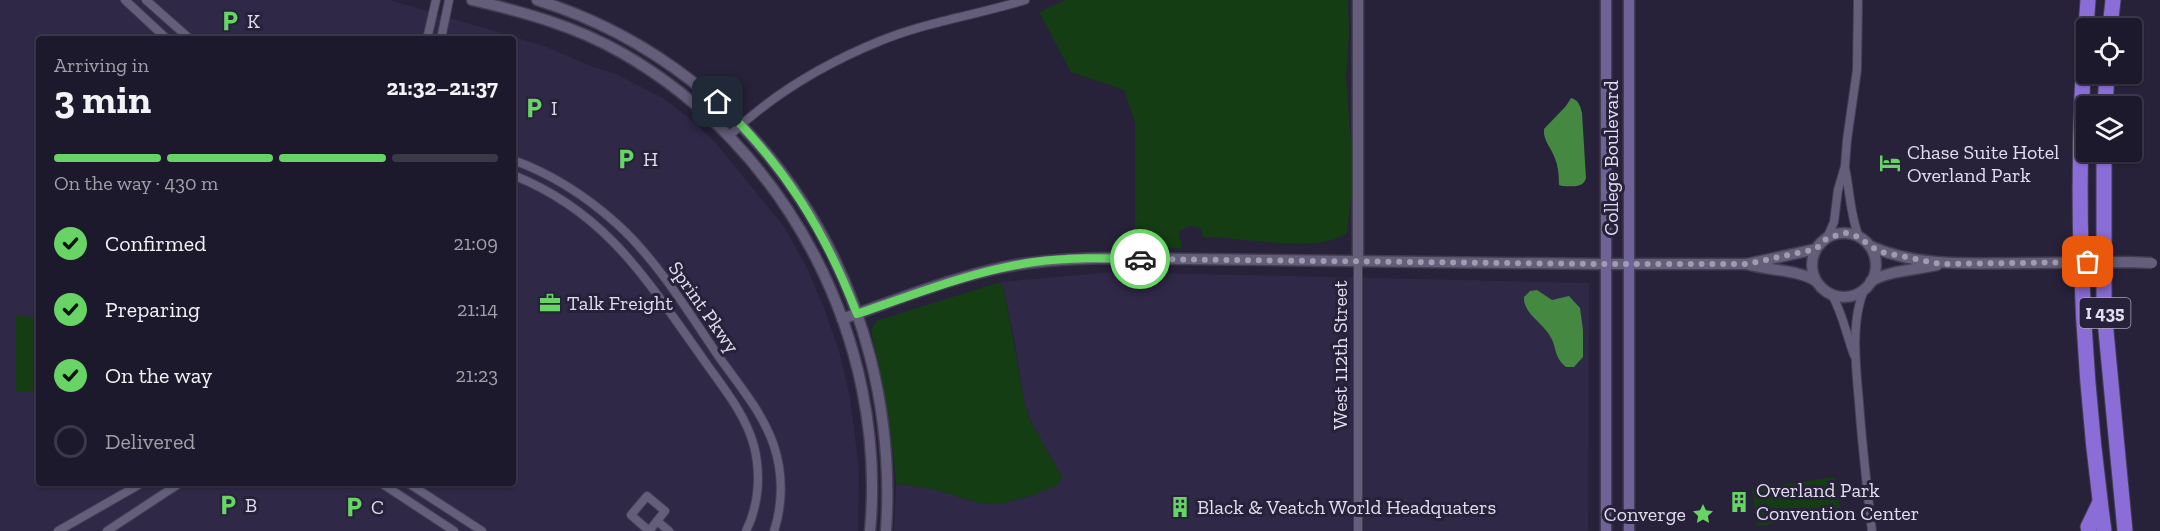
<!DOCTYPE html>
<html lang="en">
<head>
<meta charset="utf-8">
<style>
	:root { --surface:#1d192c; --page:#252234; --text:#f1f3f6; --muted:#a0a0a9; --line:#3b3848; --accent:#68d465 }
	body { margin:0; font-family:"Zilla Slab",serif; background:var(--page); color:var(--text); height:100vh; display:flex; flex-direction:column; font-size:22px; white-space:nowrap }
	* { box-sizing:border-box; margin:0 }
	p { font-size:20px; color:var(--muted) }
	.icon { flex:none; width:33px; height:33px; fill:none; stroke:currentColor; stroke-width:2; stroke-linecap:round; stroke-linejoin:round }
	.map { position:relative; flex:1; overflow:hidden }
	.drawer { position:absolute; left:36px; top:36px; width:480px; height:450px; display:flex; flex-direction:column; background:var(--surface); border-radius:6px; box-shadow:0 2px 4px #0004,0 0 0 2px var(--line) }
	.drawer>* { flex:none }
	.tools { position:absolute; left:2076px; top:18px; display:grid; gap:12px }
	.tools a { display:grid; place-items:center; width:66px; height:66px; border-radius:6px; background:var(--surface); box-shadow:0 2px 4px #0004,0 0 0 2px var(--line); font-size:30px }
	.pin { position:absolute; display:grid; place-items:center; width:51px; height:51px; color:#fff; margin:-26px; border-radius:12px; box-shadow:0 3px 9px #0006 }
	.courier { position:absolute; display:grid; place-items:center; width:60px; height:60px; margin:-30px; border:4px solid #68d465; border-radius:50%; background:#fff; color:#222; box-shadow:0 2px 8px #0007 }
	.headline em { font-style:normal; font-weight:700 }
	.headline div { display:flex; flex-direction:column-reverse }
	.headline { display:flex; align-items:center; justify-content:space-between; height:102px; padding:0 18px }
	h1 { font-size:39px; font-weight:700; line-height:45px }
	.bar { display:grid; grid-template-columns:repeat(4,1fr); gap:9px 6px; align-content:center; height:72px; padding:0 18px }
	.bar i { height:8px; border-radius:4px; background:var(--line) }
	.bar .selected { background:var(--accent) }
	.bar p { grid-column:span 4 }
	ol { padding:0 18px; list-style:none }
	li { display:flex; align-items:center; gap:18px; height:66px }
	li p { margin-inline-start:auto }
	li .icon { padding:6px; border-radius:50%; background:var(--accent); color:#111; stroke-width:4 }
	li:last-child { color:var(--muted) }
	li i { width:33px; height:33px; border:3px solid var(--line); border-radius:50% }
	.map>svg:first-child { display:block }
</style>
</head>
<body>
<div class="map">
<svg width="2160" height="531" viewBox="0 0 2160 531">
	<rect width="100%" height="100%" fill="#27213a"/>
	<g fill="#2f2847" fill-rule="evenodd">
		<path d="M0 0H390L544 46 591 66 616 74 663 98 694 122 715 142 785 228 807 268 824 308 839 351 850 397 859 470 858 531H0ZM39 39H513V483H39Z"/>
		<path d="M1115 272 1589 283 1588 531H894L896 484 928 488 983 504 1004 503 1036 494 1062 477 1030 420 1024 400 1015 344 1004 289 1000 282Z"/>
	</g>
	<g fill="#143d14">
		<path d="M1065 0H1348L1349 33 1346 78 1351 141V198L1347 233C1316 255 1241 236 1203 237L1201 228 1191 226 1179 231 1182 249 1135 244V122L1124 90 1071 72 1039 12Z"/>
		<path d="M1000 282 1004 289 1024 400 1030 420 1062 477 1057 485 1036 494 1004 503 983 504 928 488 896 484C892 432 883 382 871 331L876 321Z"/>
		<path d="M16 316 39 317V392H16Z"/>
		<path d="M1835 477 1841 514 1757 526 1752 489Z"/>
	</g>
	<g fill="#448842">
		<path d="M1571 98C1579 100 1580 106 1582 113L1586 178C1583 189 1571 186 1562 186L1559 185C1559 174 1558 165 1554 156 1550 146 1543 140 1544 129L1566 106Z"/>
		<path d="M1537 290 1552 300 1569 296 1580 308 1583 330V357L1574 367H1566C1552 355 1558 346 1548 333 1541 322 1523 312 1524 297L1530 291Z"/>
	</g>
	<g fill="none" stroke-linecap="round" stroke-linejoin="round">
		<defs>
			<g id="minor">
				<path d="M125 0 167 39"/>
				<path d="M146 0 190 39"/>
				<path d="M427 39 436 0"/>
				<path d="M441 39 449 0"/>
				<path d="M730 135C772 95 826 63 880 41 926 22 977 15 1025 0"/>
				<path d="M513 160C552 174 586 196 617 224 657 260 689 313 719 357 739 385 763 413 774 446 783 473 783 504 774 531"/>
				<path d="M1845 168C1850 191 1850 215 1859 237"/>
				<path d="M513 175C606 212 646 279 701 356 720 384 745 412 754 446 761 474 759 505 746 531"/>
				<path d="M1827 238 1834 222 1838 190 1845 166 1847 140 1857 70 1858 0"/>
				<path d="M1865 288C1850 320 1856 368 1859 402 1862 445 1867 488 1872 531"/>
				<path d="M1832 295C1843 314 1846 334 1854 355"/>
				<path d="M381 483 454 531"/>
				<path d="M408 483 482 531"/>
				<path d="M647 496 665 511 649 531 631 515Z"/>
				<path d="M657 521 669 531"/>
				<path d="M58 531 142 483"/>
				<path d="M107 531 180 483"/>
				<path d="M1358 531V262"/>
			</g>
			<g id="tertiary">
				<path d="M472 0C524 12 575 26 622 53 787 147 888 340 870 531"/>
				<path d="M537 0C766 72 902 294 886 531"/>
				<circle cx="1844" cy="265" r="32"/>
				<path d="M1870 246C1919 268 1974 263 2026 263"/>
				<path d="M1358 262V0"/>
				<path d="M1747 264C1769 271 1797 269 1816 281"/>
				<path d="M1871 281C1892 270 1915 270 1937 265"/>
				<path d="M842 319C891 302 940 282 991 270 1028 261 1066 259 1105 258L1597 264H1747L1816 249"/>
			</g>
			<g id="secondary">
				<path d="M1629 0V531"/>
				<path d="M1606 531V0"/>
			</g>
			<g id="motorway">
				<path d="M2088 0C2073 177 2080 355 2104 531"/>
				<path d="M2110 28 2113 0"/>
				<path d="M2105 106 2107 74"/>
				<path d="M2104 152V310L2125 531"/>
				<path d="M2089 531 2088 527 2100 502"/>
			</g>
		</defs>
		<use href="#minor" stroke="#433d52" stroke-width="10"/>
		<use href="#tertiary" stroke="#433d52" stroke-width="13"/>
		<use href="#secondary" stroke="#433d52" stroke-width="13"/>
		<use href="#motorway" stroke="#433d52" stroke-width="17"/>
		<use href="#minor" stroke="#645e7b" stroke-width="8"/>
		<use href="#tertiary" stroke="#645e7b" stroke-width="10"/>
		<use href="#secondary" stroke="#6f6296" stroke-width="10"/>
		<use href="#motorway" stroke="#8a6dd6" stroke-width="15"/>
		<defs>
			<path id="tertiary-bridge" d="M2026 263 2128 262 2152 263"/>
		</defs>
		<use href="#tertiary-bridge" stroke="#433d52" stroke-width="13" stroke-linecap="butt"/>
		<use href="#tertiary-bridge" stroke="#645e7b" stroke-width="10"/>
	</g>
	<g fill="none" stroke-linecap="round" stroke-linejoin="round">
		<path stroke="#a09cb0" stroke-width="6" stroke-dasharray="0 10.8" d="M1140 259 1596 264H1747L1816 249 1827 238 1846 233 1859 237 1870 246 1881 252 1940 264 2088 262"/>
		<path stroke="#68d465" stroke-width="8" d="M718 102C783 163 825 231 857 314 915 294 973 271 1034 262 1069 257 1105 258 1140 259"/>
	</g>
	<defs>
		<symbol id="parking-bare" viewBox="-9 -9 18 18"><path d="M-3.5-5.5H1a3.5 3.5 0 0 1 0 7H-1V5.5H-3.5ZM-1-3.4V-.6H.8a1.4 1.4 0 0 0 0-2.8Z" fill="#68d465" stroke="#27213a" stroke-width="2.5" paint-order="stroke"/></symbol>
		<symbol id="hotel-bare" viewBox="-9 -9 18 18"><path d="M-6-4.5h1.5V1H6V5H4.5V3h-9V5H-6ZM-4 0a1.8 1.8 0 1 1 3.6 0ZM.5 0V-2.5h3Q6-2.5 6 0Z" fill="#68d465" stroke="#27213a" stroke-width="2.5" paint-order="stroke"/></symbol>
		<symbol id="office-bare" viewBox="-9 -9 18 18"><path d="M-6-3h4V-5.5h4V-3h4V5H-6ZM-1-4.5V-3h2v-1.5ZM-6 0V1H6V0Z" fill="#68d465" stroke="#27213a" stroke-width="2.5" paint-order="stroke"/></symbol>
		<symbol id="building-bare" viewBox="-9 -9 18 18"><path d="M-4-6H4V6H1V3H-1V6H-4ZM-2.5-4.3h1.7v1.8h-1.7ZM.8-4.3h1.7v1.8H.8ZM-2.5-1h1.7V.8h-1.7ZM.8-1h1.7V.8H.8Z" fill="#68d465" stroke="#27213a" stroke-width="2.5" paint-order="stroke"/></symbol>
		<symbol id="sight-bare" viewBox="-9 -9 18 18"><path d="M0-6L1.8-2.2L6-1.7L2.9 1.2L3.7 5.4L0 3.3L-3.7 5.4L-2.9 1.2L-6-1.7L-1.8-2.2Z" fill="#68d465" stroke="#27213a" stroke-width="2.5" paint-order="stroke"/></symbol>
	</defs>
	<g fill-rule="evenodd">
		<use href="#parking-bare" x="215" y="6" width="30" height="30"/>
		<use href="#parking-bare" x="519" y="93" width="30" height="30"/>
		<use href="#parking-bare" x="611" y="144" width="30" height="30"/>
		<use href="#hotel-bare" x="1875" y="148" width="30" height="30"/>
		<use href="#office-bare" x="535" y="288" width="30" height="30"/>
		<use href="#building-bare" x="1724" y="487" width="30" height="30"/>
		<use href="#parking-bare" x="213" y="490" width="30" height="30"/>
		<use href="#parking-bare" x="339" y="492" width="30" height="30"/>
		<use href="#building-bare" x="1165" y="492" width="30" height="30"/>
		<use href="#sight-bare" x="1688" y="499" width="30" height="30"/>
	</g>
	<g text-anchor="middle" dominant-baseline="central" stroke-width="6" stroke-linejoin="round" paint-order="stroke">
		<rect fill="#27213a" stroke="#a9a5b9" stroke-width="1.5" x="2079.5" y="298" width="51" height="30" rx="4.5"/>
		<g font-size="18" font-weight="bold" fill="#e1deef">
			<text x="2105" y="313">I 435</text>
		</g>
		<g font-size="20" fill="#e1deef" stroke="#27213a" text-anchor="start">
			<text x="247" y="21">K</text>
			<text x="551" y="108">I</text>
			<text x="1907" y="152">Chase Suite Hotel<tspan x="1907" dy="23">Overland Park</tspan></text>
			<text x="643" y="159">H</text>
			<text x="567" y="303">Talk Freight</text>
			<text x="1756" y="490">Overland Park<tspan x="1756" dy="23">Convention Center</tspan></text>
			<text x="245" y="505">B</text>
			<text x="371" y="507">C</text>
			<text x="1197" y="507">Black &amp; Veatch World Headquaters</text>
			<text x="1686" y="514" text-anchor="end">Converge</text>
		</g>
		<g font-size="20" fill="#e1deef" stroke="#27213a">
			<text transform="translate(1611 158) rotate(-90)">College Boulevard</text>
			<text transform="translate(704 307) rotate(55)">Sprint Pkwy</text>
			<text transform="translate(1340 355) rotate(-90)">West 112th Street</text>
		</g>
	</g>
</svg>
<div class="tools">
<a><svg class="icon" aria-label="locate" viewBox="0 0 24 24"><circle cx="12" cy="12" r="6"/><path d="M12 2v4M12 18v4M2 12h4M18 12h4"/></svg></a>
<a><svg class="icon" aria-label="layers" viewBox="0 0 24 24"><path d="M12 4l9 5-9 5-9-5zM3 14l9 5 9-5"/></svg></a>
</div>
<div class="pin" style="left:2088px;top:262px;background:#ea580c"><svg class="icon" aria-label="bag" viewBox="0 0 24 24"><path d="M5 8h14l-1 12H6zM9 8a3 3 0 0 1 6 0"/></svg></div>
<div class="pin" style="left:718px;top:102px;background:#1f2937"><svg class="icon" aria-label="home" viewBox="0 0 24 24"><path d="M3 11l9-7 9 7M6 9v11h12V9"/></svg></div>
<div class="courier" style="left:1140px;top:259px"><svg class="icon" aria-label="car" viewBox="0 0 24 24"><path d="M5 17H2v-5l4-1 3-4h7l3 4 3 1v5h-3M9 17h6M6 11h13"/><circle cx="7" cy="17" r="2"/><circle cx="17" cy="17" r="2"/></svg></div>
<section class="drawer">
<div class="headline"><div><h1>3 min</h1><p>Arriving in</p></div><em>21:32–21:37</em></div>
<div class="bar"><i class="selected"></i><i class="selected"></i><i class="selected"></i><i></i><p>On the way · 430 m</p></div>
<ol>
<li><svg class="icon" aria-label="check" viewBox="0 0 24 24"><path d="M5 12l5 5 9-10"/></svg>Confirmed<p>21:09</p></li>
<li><svg class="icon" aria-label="check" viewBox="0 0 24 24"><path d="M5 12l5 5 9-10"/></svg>Preparing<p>21:14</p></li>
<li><svg class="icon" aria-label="check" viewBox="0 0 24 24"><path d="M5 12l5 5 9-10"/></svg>On the way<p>21:23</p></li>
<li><i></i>Delivered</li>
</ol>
</section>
</div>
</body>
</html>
